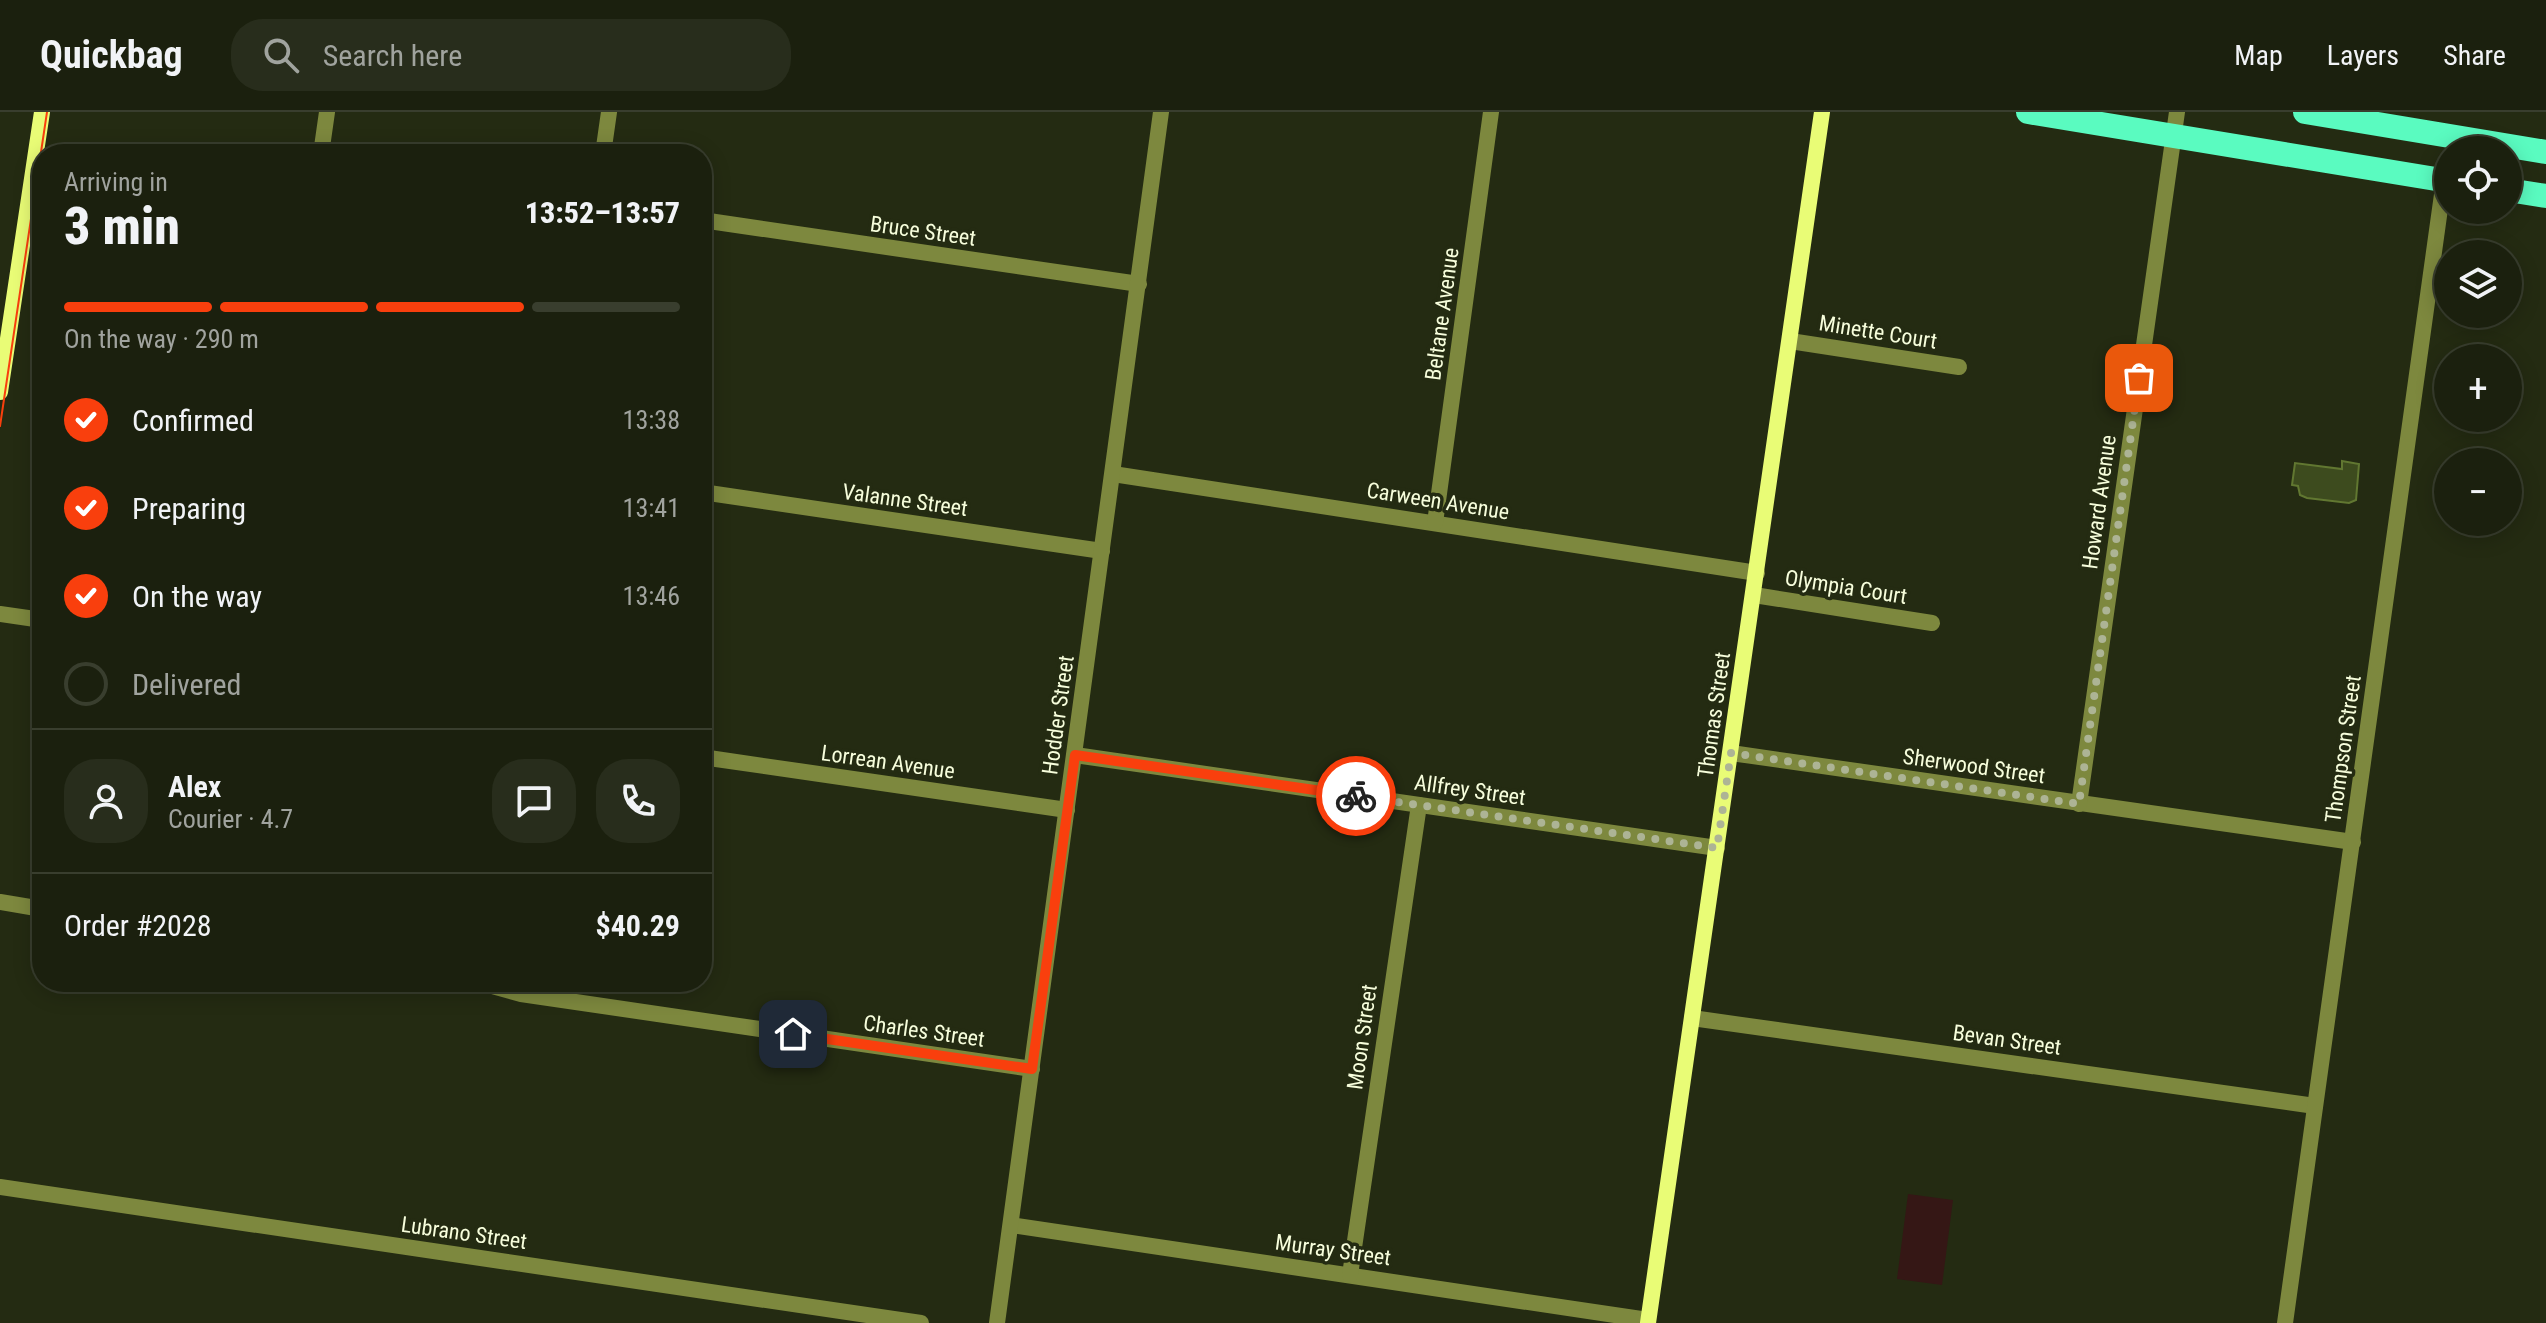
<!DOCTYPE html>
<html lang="en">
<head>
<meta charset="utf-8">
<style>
	:root { --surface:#1b200e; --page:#282d1c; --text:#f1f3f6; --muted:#a0a39e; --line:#393e2e; --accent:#f93f0d }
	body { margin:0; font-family:"Roboto Condensed",sans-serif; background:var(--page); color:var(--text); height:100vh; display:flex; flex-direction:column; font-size:30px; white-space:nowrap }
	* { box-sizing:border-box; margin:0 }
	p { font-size:26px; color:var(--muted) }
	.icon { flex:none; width:44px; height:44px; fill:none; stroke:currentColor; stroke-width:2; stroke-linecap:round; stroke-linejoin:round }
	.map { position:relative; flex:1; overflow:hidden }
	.panel { position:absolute; left:32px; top:32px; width:680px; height:848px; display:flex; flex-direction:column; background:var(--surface); border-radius:32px; box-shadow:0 4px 20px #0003,0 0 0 2px var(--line) }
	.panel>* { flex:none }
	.tools { position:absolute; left:2434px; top:24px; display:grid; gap:16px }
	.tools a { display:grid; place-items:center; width:88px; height:88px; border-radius:50%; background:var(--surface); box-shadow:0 4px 20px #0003,0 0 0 2px var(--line); font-size:40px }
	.pin { position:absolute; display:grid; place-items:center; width:68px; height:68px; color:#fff; margin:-34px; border-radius:16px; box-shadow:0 4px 12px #0006 }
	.courier { position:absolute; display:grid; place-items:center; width:80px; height:80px; margin:-40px; border:6px solid #f93f0d; border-radius:50%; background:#fff; color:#222; box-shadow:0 2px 10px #0007 }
	.head em { font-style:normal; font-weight:800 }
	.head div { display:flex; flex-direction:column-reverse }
	.head { display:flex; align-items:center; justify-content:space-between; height:136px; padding:0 32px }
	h1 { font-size:52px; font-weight:800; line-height:60px }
	.bar { display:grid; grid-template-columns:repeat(4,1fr); gap:12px 8px; align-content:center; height:96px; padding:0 32px }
	.bar i { height:10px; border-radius:6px; background:var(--line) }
	.bar .on { background:var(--accent) }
	.bar p { grid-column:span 4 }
	.line { display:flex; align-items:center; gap:20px; padding:0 32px; border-top:2px solid var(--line) }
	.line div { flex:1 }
	.round { display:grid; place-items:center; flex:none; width:84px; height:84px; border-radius:32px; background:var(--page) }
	ol { padding:0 32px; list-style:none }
	li { display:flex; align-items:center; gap:24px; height:88px }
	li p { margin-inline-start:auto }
	li .icon { padding:8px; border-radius:50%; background:var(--accent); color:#fff; stroke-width:4 }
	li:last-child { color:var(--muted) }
	li i { width:44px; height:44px; border:4px solid var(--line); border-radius:50% }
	header { display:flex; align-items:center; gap:48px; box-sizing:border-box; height:112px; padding:0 40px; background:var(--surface); border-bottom:2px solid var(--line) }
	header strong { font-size:38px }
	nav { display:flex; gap:44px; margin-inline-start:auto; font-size:28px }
	.search { width:560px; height:72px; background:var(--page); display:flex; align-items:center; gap:20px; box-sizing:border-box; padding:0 28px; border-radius:32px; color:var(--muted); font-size:30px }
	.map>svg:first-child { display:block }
</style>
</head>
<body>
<header>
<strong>Quickbag</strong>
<div class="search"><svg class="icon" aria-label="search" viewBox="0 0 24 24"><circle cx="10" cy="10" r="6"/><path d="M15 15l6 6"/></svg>Search here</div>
<nav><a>Map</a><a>Layers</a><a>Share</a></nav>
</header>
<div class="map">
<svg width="2546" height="1211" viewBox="0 0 2546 1211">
	<rect width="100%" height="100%" fill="#242b12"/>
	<path fill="#351715" d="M1908 1082 1953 1088 1942 1173 1897 1167Z"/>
	<path fill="#3d4b1e" stroke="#617731" stroke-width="2" d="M2342 349 2359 352 2356 388 2349 391 2307 386 2300 383 2298 374 2292 373 2295 351 2342 357Z"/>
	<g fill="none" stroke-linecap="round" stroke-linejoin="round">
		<g stroke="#7d883e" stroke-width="16">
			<path d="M321 42 327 0"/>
			<path d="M603 42 609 0"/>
			<path d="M702 108 1139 172"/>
			<path d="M1790 229 1959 255"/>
			<path d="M1113 362 1757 461"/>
			<path d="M702 380 1102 439"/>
			<path d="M1435 411 1491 0"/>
			<path d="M1754 483 1932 511"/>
			<path d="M0 502 42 508"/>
			<path d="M1731 641 2353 730"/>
			<path d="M1075 643 1717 736"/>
			<path d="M702 645 1067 698"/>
			<path d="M2079 692 2177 0"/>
			<path d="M0 790 42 797"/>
			<path d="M478 870 521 882 1032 957"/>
			<path d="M1692 906 2315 994"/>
			<path d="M0 1075 921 1211"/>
			<path d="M1011 1113 1648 1208"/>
			<path d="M1350 1163 1419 693"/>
			<path d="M997 1211 1161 0"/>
			<path d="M2285 1211 2444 68"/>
		</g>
		<g stroke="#e9fc76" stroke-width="16">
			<path d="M0 280 42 0"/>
			<path d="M1648 1211 1822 0"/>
		</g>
		<g stroke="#5afbc0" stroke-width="24">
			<path d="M2028 0 2448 69"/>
			<path d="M2305 0 2546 40"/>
			<path d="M2508 78 2546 84"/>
		</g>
		<path stroke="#f93f0d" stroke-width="2" d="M0 314 47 0"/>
	</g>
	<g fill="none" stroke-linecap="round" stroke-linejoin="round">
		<path stroke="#adb495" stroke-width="8" stroke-dasharray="0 14.4" d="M1356 684 1717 736 1731 641 2079 692 2139 266"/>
		<path stroke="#f93f0d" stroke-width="10" d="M793 922 1032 957 1075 643 1356 684"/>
	</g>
	<g text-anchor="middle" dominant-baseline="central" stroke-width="7" stroke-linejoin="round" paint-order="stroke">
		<g font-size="22" fill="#f7fedc" stroke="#242b12">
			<text transform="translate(923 119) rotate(8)">Bruce Street</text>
			<text transform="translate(1442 202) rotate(-82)">Beltane Avenue</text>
			<text transform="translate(1878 220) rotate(9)">Minette Court</text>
			<text transform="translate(905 388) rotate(8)">Valanne Street</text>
			<text transform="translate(1438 389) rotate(9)">Carween Avenue</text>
			<text transform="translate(2099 390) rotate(-82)">Howard Avenue</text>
			<text transform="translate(1846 475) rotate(9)">Olympia Court</text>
			<text transform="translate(1058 603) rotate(-82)">Hodder Street</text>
			<text transform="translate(1714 603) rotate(-82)">Thomas Street</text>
			<text transform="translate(2343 637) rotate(-82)">Thompson Street</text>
			<text transform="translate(888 650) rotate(8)">Lorrean Avenue</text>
			<text transform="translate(1974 654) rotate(8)">Sherwood Street</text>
			<text transform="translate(1470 678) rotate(8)">Allfrey Street</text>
			<text transform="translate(924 919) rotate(8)">Charles Street</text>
			<text transform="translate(1362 925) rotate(-82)">Moon Street</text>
			<text transform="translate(2007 928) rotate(8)">Bevan Street</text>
			<text transform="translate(464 1121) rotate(8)">Lubrano Street</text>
			<text transform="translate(1333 1138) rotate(8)">Murray Street</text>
		</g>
	</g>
</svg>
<div class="tools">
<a><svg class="icon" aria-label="locate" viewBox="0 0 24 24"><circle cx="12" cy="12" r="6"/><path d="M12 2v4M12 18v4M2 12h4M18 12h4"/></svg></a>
<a><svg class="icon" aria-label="layers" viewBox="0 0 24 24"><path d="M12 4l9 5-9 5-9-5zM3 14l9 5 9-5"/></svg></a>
<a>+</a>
<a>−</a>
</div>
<div class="pin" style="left:2139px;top:266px;background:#ea580c"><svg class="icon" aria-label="bag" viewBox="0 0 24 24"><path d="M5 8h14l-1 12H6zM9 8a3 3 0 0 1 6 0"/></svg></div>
<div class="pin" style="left:793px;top:922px;background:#1f2937"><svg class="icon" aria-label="home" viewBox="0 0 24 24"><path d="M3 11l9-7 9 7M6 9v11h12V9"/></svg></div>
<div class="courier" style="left:1356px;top:684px"><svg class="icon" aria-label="bike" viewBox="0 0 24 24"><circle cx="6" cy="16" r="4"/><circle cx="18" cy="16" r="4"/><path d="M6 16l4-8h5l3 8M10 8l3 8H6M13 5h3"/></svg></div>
<section class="panel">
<div class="head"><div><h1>3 min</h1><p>Arriving in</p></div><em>13:52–13:57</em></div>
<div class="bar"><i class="on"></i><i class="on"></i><i class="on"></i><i></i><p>On the way · 290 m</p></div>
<ol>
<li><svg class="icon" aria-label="check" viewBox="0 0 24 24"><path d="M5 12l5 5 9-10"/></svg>Confirmed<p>13:38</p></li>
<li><svg class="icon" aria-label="check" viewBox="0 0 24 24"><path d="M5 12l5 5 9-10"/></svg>Preparing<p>13:41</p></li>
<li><svg class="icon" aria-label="check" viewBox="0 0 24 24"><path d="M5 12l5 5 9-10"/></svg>On the way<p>13:46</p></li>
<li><i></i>Delivered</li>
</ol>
<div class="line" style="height:144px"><a class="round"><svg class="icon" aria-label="person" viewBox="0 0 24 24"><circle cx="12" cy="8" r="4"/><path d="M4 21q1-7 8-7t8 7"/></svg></a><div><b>Alex</b><p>Courier · 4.7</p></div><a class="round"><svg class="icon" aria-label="chat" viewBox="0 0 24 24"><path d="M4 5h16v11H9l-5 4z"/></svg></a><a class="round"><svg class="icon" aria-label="phone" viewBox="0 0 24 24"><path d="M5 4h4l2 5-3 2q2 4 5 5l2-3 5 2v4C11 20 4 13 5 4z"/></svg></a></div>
<div class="line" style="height:104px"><div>Order #2028</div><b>$40.29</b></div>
</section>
</div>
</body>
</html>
